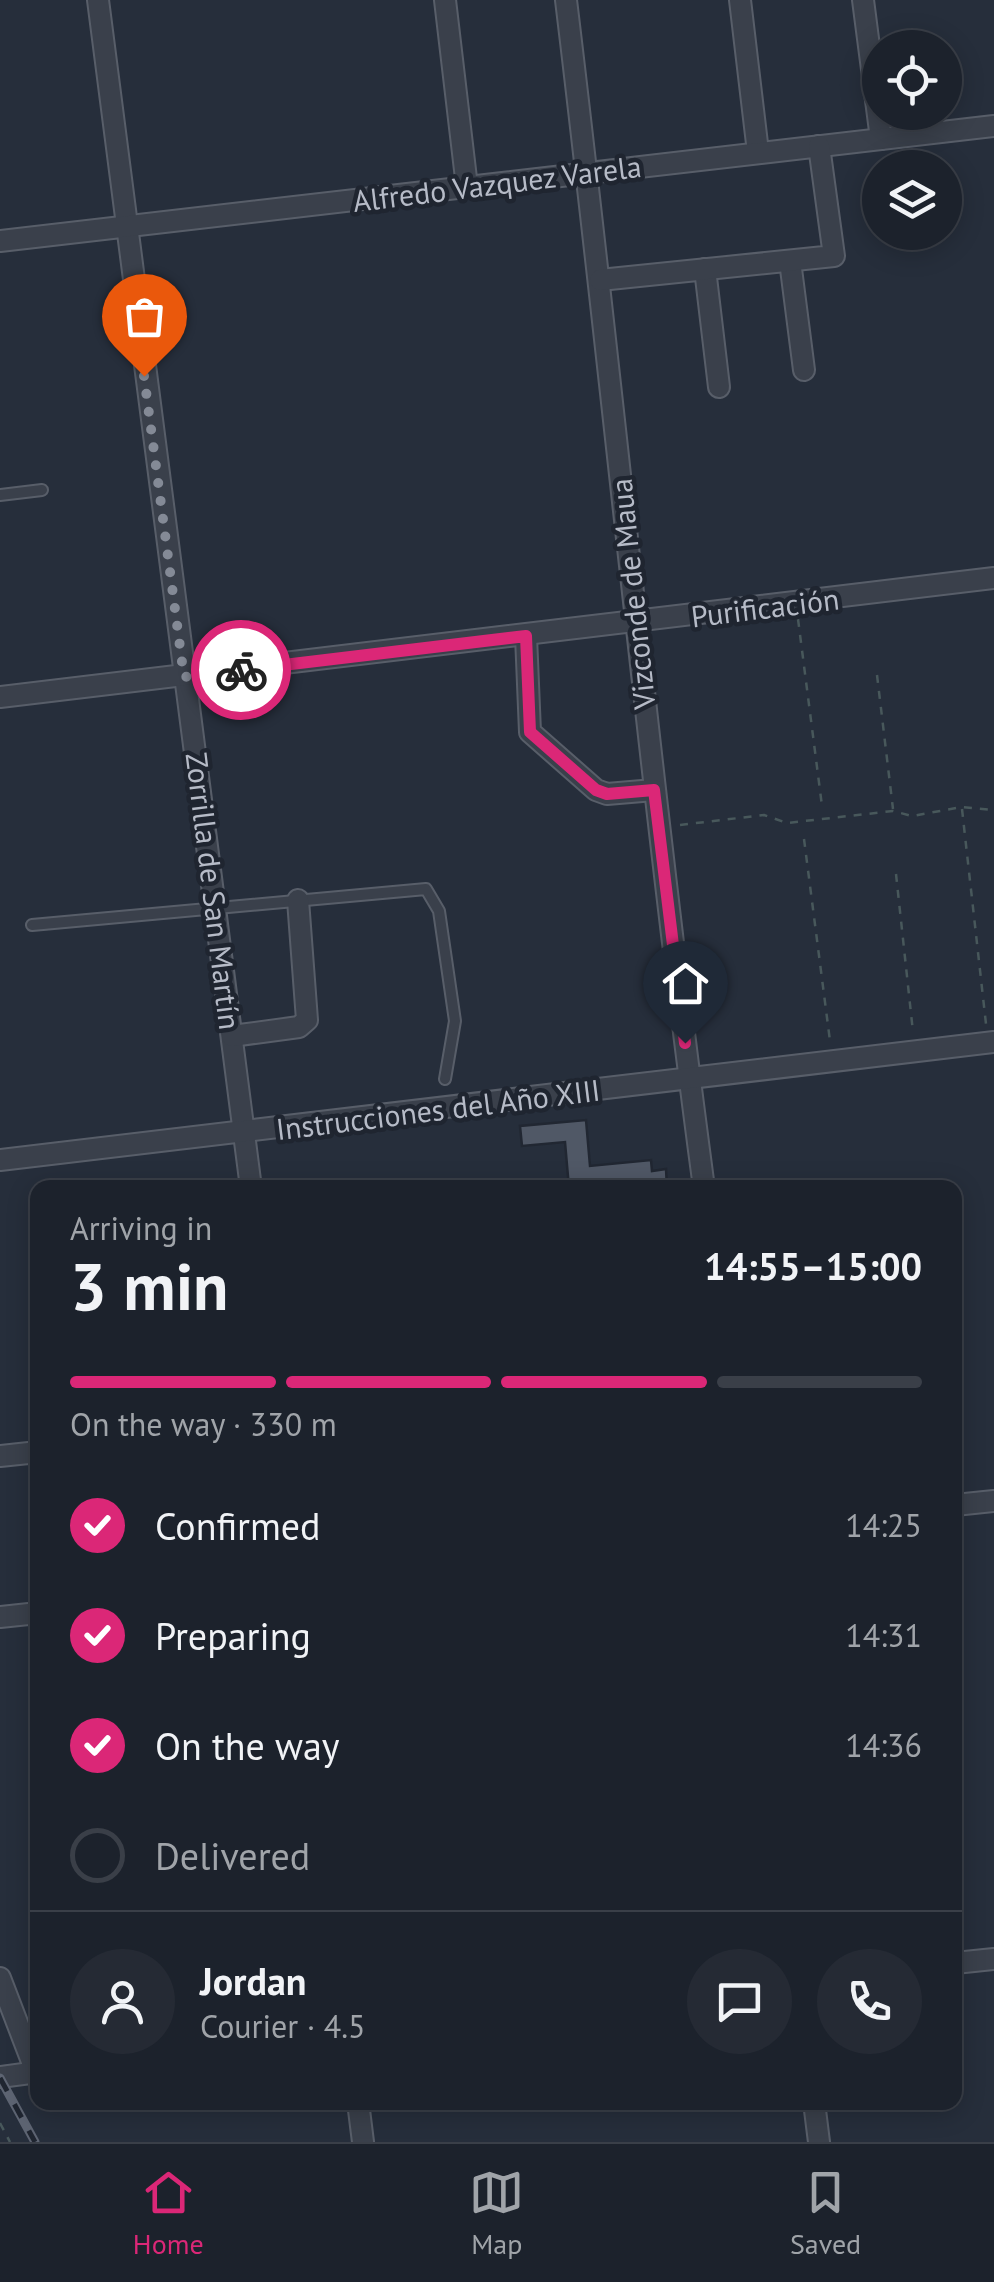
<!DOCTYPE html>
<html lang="en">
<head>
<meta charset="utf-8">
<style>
	:root { --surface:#1c222c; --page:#252a34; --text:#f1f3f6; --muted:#a0a4a9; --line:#3a3f48; --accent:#db2777 }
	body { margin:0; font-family:"PT Sans",sans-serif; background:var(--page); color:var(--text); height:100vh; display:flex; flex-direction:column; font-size:38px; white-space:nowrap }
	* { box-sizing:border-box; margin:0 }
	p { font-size:32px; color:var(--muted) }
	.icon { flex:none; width:55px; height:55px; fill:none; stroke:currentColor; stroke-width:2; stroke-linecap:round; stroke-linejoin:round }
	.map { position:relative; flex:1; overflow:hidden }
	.details { position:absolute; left:30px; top:1180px; width:932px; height:930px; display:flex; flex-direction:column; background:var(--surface); border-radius:20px; box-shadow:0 5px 25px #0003,0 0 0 2px var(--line) }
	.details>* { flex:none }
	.buttons { position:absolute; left:862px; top:30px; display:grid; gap:20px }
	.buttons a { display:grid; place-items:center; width:100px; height:100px; border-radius:50%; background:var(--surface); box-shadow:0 5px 25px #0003,0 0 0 2px var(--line); font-size:50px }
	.pin { position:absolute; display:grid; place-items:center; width:85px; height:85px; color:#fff; margin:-102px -42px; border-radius:50% 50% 50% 0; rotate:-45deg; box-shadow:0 0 10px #0007 }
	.pin .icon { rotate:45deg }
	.courier { position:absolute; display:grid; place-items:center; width:100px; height:100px; margin:-50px; border:8px solid #db2777; border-radius:50%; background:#fff; color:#222; box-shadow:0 2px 12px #0007 }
	.head em { font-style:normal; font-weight:700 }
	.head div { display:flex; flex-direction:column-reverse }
	.head { display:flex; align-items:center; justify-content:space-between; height:170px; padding:0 40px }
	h1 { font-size:65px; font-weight:700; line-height:75px }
	.bar { display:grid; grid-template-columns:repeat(4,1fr); gap:15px 10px; align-content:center; height:120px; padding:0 40px }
	.bar i { height:12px; border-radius:8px; background:var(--line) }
	.bar .current { background:var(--accent) }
	.bar p { grid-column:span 4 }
	.line { display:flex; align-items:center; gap:25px; padding:0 40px; border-top:2px solid var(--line) }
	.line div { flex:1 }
	.round { display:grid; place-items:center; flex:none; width:105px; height:105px; border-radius:52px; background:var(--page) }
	ol { padding:0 40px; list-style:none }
	li { display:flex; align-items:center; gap:30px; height:110px }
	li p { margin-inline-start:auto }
	li .icon { padding:10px; border-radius:50%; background:var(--accent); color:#fff; stroke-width:4 }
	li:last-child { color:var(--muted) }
	li i { width:55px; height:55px; border:5px solid var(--line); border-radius:50% }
	.menu { display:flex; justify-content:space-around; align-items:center; height:140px; border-top:2px solid var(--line); background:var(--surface); font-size:28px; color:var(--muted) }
	.menu a { display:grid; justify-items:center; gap:5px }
	.menu .current { color:var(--accent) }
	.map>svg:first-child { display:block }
</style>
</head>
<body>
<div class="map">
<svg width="994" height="2142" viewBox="0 0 994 2142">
	<rect width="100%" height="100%" fill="#262e3b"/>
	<path fill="#505866" stroke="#212732" stroke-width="2.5" d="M586 1120 590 1166 651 1160 652 1171 666 1169 667 1188H569L565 1142 522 1146 520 1126Z"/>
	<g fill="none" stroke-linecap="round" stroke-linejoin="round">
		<defs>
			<g id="lane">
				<path d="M0 495 42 490"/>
				<path d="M32 925 426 889 439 911 455 1021 445 1079"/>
			</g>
			<g id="street">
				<path d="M98 0 251 1188"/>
				<path d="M445 0 467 187"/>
				<path d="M566 0C614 396 651 792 704 1188"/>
				<path d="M740 0 758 152"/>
				<path d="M863 0 881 139"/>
				<path d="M0 241 994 126"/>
				<path d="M790 261 804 370"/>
				<path d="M705 269 719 387"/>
				<path d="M600 280 834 256 819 146"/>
				<path d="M526 636 530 732 596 790 607 794 654 790"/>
				<path d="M0 697 994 578"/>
				<path d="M232 1036 299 1027 307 1020 298 900"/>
				<path d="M0 1160 994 1042"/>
				<path d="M0 1456 38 1452"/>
				<path d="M955 1505 994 1501"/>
				<path d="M0 1617 38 1613"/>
				<path d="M955 1963 994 1959"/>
				<path d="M0 1978 36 2072"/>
				<path d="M0 2077 38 2072"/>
				<path d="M358 2102 363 2142"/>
				<path d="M814 2102 819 2142"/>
			</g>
		</defs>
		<use href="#lane" stroke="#585e69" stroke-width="14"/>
		<use href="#street" stroke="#585e69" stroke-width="24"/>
		<g stroke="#48585b" stroke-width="2.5" stroke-dasharray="8 8" stroke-linecap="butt">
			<path d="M798 619 822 806"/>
			<path d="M877 675 893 809"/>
			<path d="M962 809 986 1024"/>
			<path d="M680 825 764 815 787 823 893 811 912 816 962 807 994 810"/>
			<path d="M804 839 830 1041"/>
			<path d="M896 874 913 1032"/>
			<path d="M0 2123 10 2142"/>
		</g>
		<use href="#lane" stroke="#3a404b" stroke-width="10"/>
		<use href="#street" stroke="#3a404b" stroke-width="20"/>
		<defs>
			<path id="rail" d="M0 2078 35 2142"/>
		</defs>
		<use href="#rail" stroke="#5d6472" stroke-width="9"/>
		<use href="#rail" stroke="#1f2530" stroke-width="5" stroke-dasharray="15" stroke-linecap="butt"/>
	</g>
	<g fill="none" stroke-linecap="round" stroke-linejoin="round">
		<path stroke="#848a96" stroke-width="10" stroke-dasharray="0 18" d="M144 376 184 677 241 670"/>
		<path stroke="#db2777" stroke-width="12" d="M241 670 526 636 530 732 596 790 607 794 654 790 685 1043"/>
	</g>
	<g text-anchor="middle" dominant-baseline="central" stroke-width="9" stroke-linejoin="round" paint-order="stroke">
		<g font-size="30" fill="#b6bbc7" stroke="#1f2530">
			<text transform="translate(497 183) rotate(-7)">Alfredo Vazquez Varela</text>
			<text transform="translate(632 594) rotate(-96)">Vizconde de Maua</text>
			<text transform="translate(765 607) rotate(-7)">Purificación</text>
			<text transform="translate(214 891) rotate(83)">Zorrilla de San Martín</text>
			<text transform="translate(438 1109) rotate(-7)">Instrucciones del Año XIII</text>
		</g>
	</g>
</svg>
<div class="buttons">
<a><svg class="icon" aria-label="locate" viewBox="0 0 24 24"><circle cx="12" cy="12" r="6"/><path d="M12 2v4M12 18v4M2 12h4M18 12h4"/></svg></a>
<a><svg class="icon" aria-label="layers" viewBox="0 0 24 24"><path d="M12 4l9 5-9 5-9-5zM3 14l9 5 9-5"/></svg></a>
</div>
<div class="pin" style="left:144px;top:376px;background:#ea580c"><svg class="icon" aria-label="bag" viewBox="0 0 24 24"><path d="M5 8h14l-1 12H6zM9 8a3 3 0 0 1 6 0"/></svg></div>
<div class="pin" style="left:685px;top:1043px;background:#1f2937"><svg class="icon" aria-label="home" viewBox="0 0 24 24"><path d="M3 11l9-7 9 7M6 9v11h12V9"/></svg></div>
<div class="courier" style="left:241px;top:670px"><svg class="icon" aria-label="bike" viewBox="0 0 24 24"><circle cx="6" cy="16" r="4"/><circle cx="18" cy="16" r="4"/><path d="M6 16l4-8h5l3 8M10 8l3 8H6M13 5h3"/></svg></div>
<section class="details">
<div class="head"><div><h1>3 min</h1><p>Arriving in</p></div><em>14:55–15:00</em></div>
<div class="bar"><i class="current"></i><i class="current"></i><i class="current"></i><i></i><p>On the way · 330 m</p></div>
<ol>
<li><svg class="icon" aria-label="check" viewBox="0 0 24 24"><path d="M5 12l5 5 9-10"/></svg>Confirmed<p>14:25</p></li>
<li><svg class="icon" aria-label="check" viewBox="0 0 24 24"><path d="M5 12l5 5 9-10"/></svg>Preparing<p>14:31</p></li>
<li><svg class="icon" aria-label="check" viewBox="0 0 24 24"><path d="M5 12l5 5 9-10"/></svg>On the way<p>14:36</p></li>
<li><i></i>Delivered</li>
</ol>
<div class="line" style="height:180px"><a class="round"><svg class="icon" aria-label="person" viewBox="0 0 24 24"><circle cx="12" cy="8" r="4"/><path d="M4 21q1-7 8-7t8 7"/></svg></a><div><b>Jordan</b><p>Courier · 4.5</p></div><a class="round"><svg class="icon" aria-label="chat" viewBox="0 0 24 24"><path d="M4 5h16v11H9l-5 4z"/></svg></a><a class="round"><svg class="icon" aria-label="phone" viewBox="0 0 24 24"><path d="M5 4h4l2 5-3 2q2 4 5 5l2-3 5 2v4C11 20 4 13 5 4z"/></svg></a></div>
</section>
</div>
<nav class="menu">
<a class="current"><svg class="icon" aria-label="home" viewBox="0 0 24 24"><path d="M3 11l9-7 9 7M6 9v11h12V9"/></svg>Home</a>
<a><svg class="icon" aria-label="map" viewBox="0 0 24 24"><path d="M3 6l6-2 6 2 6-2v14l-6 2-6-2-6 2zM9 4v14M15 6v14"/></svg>Map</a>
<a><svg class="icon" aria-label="saved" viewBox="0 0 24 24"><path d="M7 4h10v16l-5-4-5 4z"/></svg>Saved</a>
</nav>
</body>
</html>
